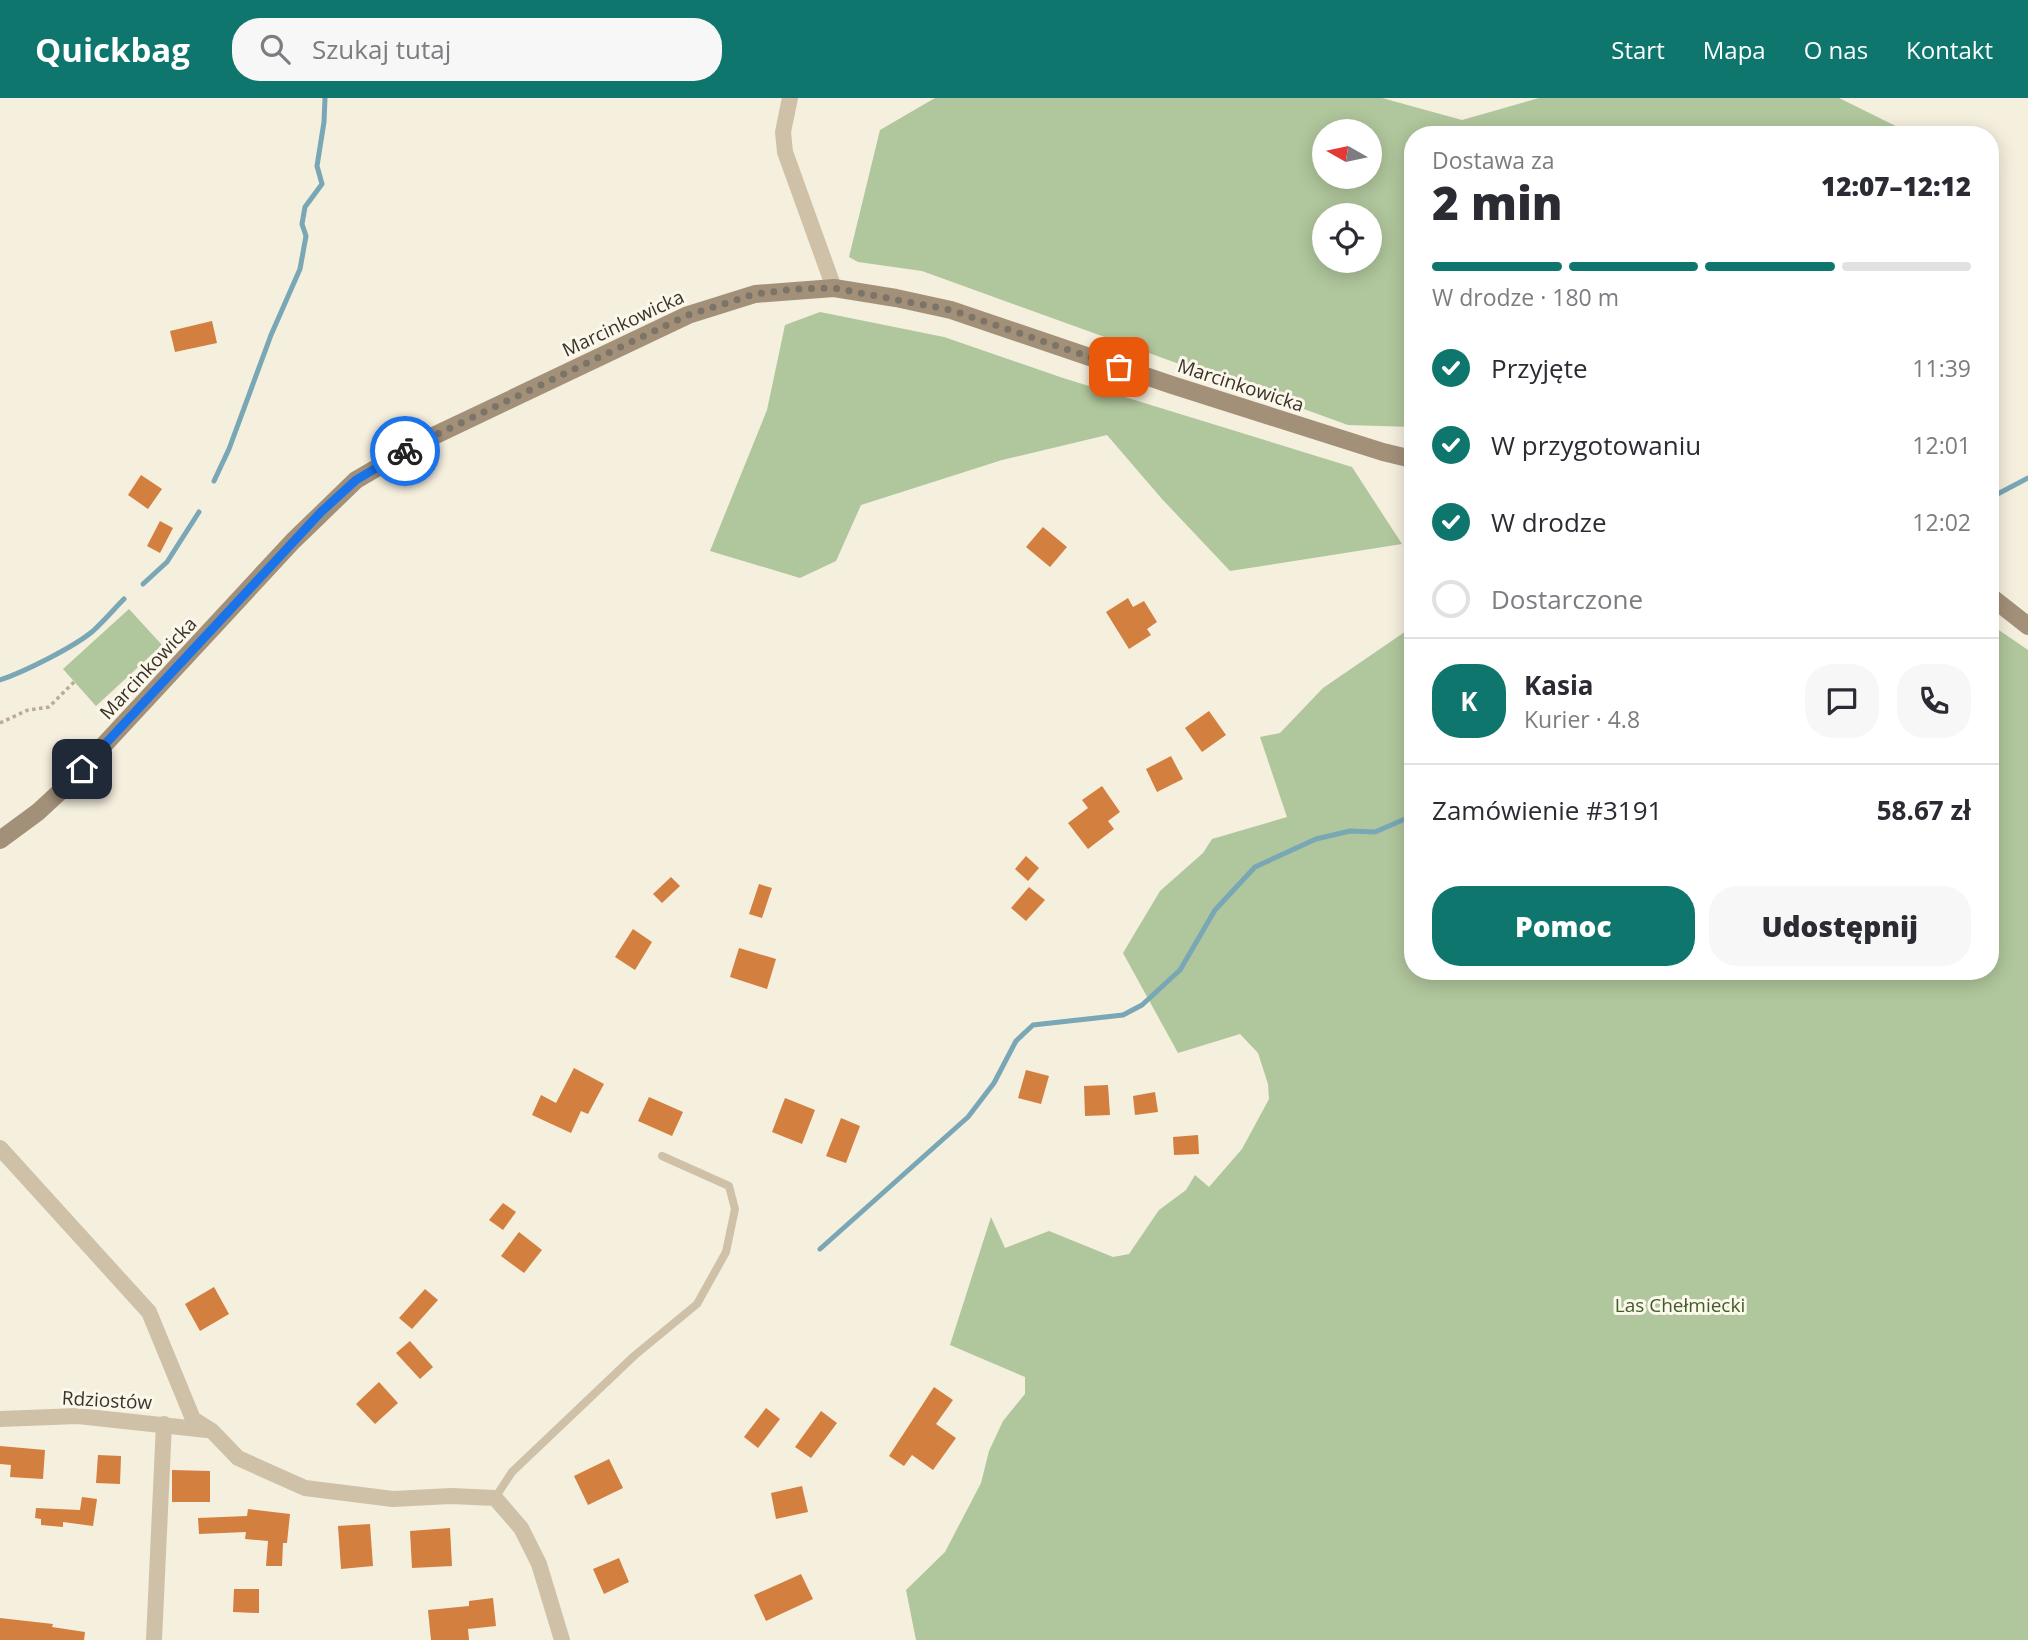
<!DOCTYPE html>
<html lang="pl">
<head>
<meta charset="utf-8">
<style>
	:root { --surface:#fff; --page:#f7f7f7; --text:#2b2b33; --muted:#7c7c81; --line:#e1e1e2; --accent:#0f766e }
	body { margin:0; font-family:"Open Sans",sans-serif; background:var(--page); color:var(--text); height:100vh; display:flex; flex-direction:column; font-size:26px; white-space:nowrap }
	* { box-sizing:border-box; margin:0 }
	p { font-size:23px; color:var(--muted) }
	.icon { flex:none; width:38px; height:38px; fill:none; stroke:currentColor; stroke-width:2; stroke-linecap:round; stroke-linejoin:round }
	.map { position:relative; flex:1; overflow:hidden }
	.side { position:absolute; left:1404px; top:28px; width:595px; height:854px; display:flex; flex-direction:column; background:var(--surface); border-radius:28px; box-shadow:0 4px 18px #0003 }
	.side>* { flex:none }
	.needle { width:46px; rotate:279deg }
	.controls { position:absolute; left:1312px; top:21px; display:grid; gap:14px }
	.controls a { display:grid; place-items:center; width:70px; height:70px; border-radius:50%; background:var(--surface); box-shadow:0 4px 18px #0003; font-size:35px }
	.pin { position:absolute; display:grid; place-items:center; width:60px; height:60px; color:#fff; margin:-30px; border-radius:14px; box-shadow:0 4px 10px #0006 }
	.courier { position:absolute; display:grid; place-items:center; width:70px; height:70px; margin:-35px; border:5px solid #1a73e8; border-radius:50%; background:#fff; color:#222; box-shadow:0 2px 9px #0007 }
	.overview em { font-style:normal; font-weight:800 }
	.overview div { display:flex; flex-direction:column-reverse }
	.overview { display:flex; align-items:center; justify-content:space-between; height:119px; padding:0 28px }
	h1 { font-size:46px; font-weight:800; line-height:52px }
	.bar { display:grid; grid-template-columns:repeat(4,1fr); gap:10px 7px; align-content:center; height:84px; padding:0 28px }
	.bar i { height:9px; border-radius:5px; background:var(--line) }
	.bar .active { background:var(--accent) }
	.bar p { grid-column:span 4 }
	.line { display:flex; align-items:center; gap:18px; padding:0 28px; border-top:2px solid var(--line) }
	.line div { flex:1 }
	.round { display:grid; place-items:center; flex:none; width:74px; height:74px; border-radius:28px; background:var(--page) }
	ol { padding:0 28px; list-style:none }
	li { display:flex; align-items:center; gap:21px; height:77px }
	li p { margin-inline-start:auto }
	li .icon { padding:7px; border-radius:50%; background:var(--accent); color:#fff; stroke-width:4 }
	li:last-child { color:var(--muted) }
	li i { width:38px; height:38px; border:4px solid var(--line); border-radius:50% }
	.cta { display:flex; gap:14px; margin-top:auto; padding:14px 28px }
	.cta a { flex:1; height:80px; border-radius:28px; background:var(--accent); color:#fff; font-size:28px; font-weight:800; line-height:80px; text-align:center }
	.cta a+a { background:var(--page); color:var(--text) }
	header { display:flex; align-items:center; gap:42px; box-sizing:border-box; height:98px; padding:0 35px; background:var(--accent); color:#fff }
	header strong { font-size:33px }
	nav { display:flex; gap:38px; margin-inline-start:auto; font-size:24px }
	.search { width:490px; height:63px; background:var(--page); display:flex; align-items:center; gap:18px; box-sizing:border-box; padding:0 24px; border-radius:28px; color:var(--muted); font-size:26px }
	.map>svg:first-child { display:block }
</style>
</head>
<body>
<header>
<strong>Quickbag</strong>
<div class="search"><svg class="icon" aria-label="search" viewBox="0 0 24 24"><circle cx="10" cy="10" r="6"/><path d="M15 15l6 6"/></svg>Szukaj tutaj</div>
<nav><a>Start</a><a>Mapa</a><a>O nas</a><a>Kontakt</a></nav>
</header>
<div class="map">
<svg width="2028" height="1542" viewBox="0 0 2028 1542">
	<rect width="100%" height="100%" fill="#f5efde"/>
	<g fill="#b0c69c" fill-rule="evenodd">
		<path d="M935 0H1382L1462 22 1539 0H1839L1914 37H1412V329L1348 327 922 173 858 164 849 159 880 32ZM1370 33V79H1325V33ZM1370 117V163H1325V117Z"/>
		<path d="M820 214 944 239 1063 280 1352 369 1402 446 1230 473 1162 401 1107 337 1002 362 861 407 836 463 800 480 710 453 767 312 785 227Z"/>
		<path d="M129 511 162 547 96 608 63 571Z"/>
		<path d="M1990 526 2028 552V1542H916L906 1492 945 1454 981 1385 989 1353 1003 1323 1025 1296V1279L950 1247 991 1119 1005 1150 1049 1133 1113 1159 1129 1156 1159 1112 1186 1092 1195 1077 1209 1089 1242 1051 1269 1001 1268 986 1258 955 1240 936 1178 955 1123 855 1160 793 1203 755 1212 741 1287 719 1260 639 1280 635 1323 590 1412 529V873H1990Z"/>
	</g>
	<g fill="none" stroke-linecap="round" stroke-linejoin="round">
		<g stroke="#79a7b5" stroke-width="5">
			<path d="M214 383 229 351 271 237 300 171 306 138 302 126 305 109 322 86 317 68 324 24 325 0"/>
			<path d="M1990 400 2028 380"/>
			<path d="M143 486 167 464 199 414"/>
			<path d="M0 582C24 574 74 549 93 533 104 523 114 511 124 501"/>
			<path d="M820 1151 968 1019 994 985 1016 943 1033 927 1123 917 1142 907 1180 872 1215 812 1255 769 1316 741 1350 733 1375 734 1412 718"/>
		</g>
	</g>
	<g fill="#d27f3f">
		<path d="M212 223 217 245 175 254 170 233Z"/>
		<path d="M141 377 162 391 148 411 128 397Z"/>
		<path d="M160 423 173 430 160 455 147 448Z"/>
		<path d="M1043 429 1067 449 1050 469 1026 449Z"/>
		<path d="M1128 500 1133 509 1144 503 1157 524 1147 531 1151 537 1129 551 1106 514Z"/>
		<path d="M1209 613 1226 637 1202 654 1185 630Z"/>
		<path d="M1171 658 1183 681 1157 694 1146 671Z"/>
		<path d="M1102 688 1120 714 1108 723 1114 731 1088 751 1068 725 1088 710 1082 702Z"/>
		<path d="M1026 758 1039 770 1028 783 1015 771Z"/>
		<path d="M671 779 680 788 662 805 653 796Z"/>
		<path d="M759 786 772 790 762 820 749 816Z"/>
		<path d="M1029 789 1045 802 1026 823 1011 810Z"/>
		<path d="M633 831 652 844 635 872 615 859Z"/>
		<path d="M739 850 776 861 767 891 730 879Z"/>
		<path d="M574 970 604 986 588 1016 581 1013 571 1035 532 1017 541 997 556 1005Z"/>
		<path d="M1026 972 1049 978 1041 1006 1018 1000Z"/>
		<path d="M1108 987 1110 1017 1085 1018 1084 988Z"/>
		<path d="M1155 994 1158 1014 1135 1017 1133 998Z"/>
		<path d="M649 999 683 1014 672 1038 638 1023Z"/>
		<path d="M785 1000 815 1012 802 1046 772 1034Z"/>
		<path d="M841 1020 860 1028 846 1065 826 1058Z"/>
		<path d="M1198 1037 1199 1056 1174 1057 1173 1039Z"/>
		<path d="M503 1105 516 1114 503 1132 489 1122Z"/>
		<path d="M519 1134 542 1152 524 1175 501 1158Z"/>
		<path d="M214 1189 229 1216 200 1233 185 1206Z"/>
		<path d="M425 1191 438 1202 412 1231 399 1220Z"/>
		<path d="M410 1243 433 1269 420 1281 396 1255Z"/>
		<path d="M379 1284 398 1305 375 1326 356 1306Z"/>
		<path d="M934 1289 953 1302 936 1326 956 1340 933 1372 912 1357 904 1368 889 1358Z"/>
		<path d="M766 1310 780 1321 758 1350 744 1339Z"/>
		<path d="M821 1313 837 1325 811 1360 795 1349Z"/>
		<path d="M0 1348 45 1352 43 1381 10 1379 11 1367 0 1366Z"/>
		<path d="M98 1357 121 1358 120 1386 96 1385Z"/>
		<path d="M609 1361 623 1390 588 1407 574 1378Z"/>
		<path d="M172 1372 210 1373V1404H172Z"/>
		<path d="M802 1388 808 1414 776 1421 771 1395Z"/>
		<path d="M82 1399 97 1401 93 1428 63 1424V1429L41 1427V1421L35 1420 36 1410 80 1412Z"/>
		<path d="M248 1411 290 1416 287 1445H283L282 1468H266L268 1443 245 1441 246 1434 199 1436 198 1420 247 1418Z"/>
		<path d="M370 1426 373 1468 341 1471 338 1428Z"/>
		<path d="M450 1430 452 1468 412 1470 410 1433Z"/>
		<path d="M619 1460 629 1484 604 1496 593 1471Z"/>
		<path d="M801 1476 813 1501 766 1523 754 1497Z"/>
		<path d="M234 1491H259V1515L233 1514Z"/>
		<path d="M493 1500 496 1528 468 1531 469 1542H431L428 1512 469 1508V1503Z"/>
		<path d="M0 1520 53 1526 52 1529 85 1534 84 1542H0Z"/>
	</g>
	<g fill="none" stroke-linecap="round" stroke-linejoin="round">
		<path stroke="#bbab92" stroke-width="3.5" stroke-dasharray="3.5 3.5" stroke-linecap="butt" d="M0 625 28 612 49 609 74 584"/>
		<path stroke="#cfc1a8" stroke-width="8" d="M495 1400 512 1374 634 1258 697 1206 726 1154 735 1111 729 1088 662 1058"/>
		<g stroke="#cfc1a8" stroke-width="16">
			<path d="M790 0 783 34 785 54 834 190"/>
			<path d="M0 1050 149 1214 193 1321 212 1333 238 1360 305 1390 393 1401 451 1398 495 1400 521 1430 539 1466 562 1542"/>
			<path d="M0 1321 78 1318 207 1332"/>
			<path d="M154 1542 164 1326"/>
		</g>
		<g stroke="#a39079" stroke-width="18">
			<path d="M1990 498 2028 528"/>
			<path d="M0 742 38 714 65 689 293 443 356 382 425 342 688 217 755 196 834 190 896 200 951 212 1172 287 1383 354 1412 361"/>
		</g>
	</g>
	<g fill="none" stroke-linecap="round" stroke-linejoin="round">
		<path stroke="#7c7468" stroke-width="7" stroke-dasharray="0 12.6" d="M405 353 425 342 688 217 755 196 795 191 834 190 951 212 1119 269"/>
		<path stroke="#1a73e8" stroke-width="9" d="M82 671 321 414 356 382 405 353"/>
	</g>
	<g text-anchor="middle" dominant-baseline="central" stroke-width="6" stroke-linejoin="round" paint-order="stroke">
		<g font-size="19" fill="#3b3229" stroke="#fcf7eb">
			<text transform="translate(623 225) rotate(-25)">Marcinkowicka</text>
			<text transform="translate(1241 287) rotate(18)">Marcinkowicka</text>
			<text transform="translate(148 570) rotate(-47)">Marcinkowicka</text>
			<text transform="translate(107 1302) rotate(3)">Rdziostów</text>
		</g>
		<g font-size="19" fill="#405c2a" stroke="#fcf7eb">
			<text x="1680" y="1207">Las Chełmiecki</text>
		</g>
	</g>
</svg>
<div class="controls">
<a><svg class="needle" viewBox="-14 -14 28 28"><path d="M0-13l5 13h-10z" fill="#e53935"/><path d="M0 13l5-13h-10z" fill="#7c7c81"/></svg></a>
<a><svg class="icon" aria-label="locate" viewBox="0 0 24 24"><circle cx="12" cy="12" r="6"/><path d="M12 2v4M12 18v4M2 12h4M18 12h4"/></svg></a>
</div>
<div class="pin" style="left:1119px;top:269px;background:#ea580c"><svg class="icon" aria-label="bag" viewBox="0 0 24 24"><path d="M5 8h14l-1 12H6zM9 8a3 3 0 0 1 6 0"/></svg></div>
<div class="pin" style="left:82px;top:671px;background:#1f2937"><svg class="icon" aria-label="home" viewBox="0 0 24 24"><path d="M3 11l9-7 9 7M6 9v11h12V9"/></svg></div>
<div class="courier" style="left:405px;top:353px"><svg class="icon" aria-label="bike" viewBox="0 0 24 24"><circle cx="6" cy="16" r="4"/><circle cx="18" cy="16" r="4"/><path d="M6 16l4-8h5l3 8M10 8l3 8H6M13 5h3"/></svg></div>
<section class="side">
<div class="overview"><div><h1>2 min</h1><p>Dostawa za</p></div><em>12:07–12:12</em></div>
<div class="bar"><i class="active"></i><i class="active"></i><i class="active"></i><i></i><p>W drodze · 180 m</p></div>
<ol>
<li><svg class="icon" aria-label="check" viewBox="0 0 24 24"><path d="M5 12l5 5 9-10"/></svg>Przyjęte<p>11:39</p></li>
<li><svg class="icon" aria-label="check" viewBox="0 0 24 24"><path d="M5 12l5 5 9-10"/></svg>W przygotowaniu<p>12:01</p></li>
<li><svg class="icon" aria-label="check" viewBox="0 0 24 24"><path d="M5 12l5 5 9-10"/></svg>W drodze<p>12:02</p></li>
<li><i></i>Dostarczone</li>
</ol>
<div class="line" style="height:126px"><b class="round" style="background:var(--accent);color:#fff">K</b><div><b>Kasia</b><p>Kurier · 4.8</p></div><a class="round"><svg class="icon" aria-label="chat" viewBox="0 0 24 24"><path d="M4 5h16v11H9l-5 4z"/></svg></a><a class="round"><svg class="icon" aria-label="phone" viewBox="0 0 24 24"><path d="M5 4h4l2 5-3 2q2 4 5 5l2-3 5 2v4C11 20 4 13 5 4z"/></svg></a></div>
<div class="line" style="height:91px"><div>Zamówienie #3191</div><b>58.67 zł</b></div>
<div class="cta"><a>Pomoc</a><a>Udostępnij</a></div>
</section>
</div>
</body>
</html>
